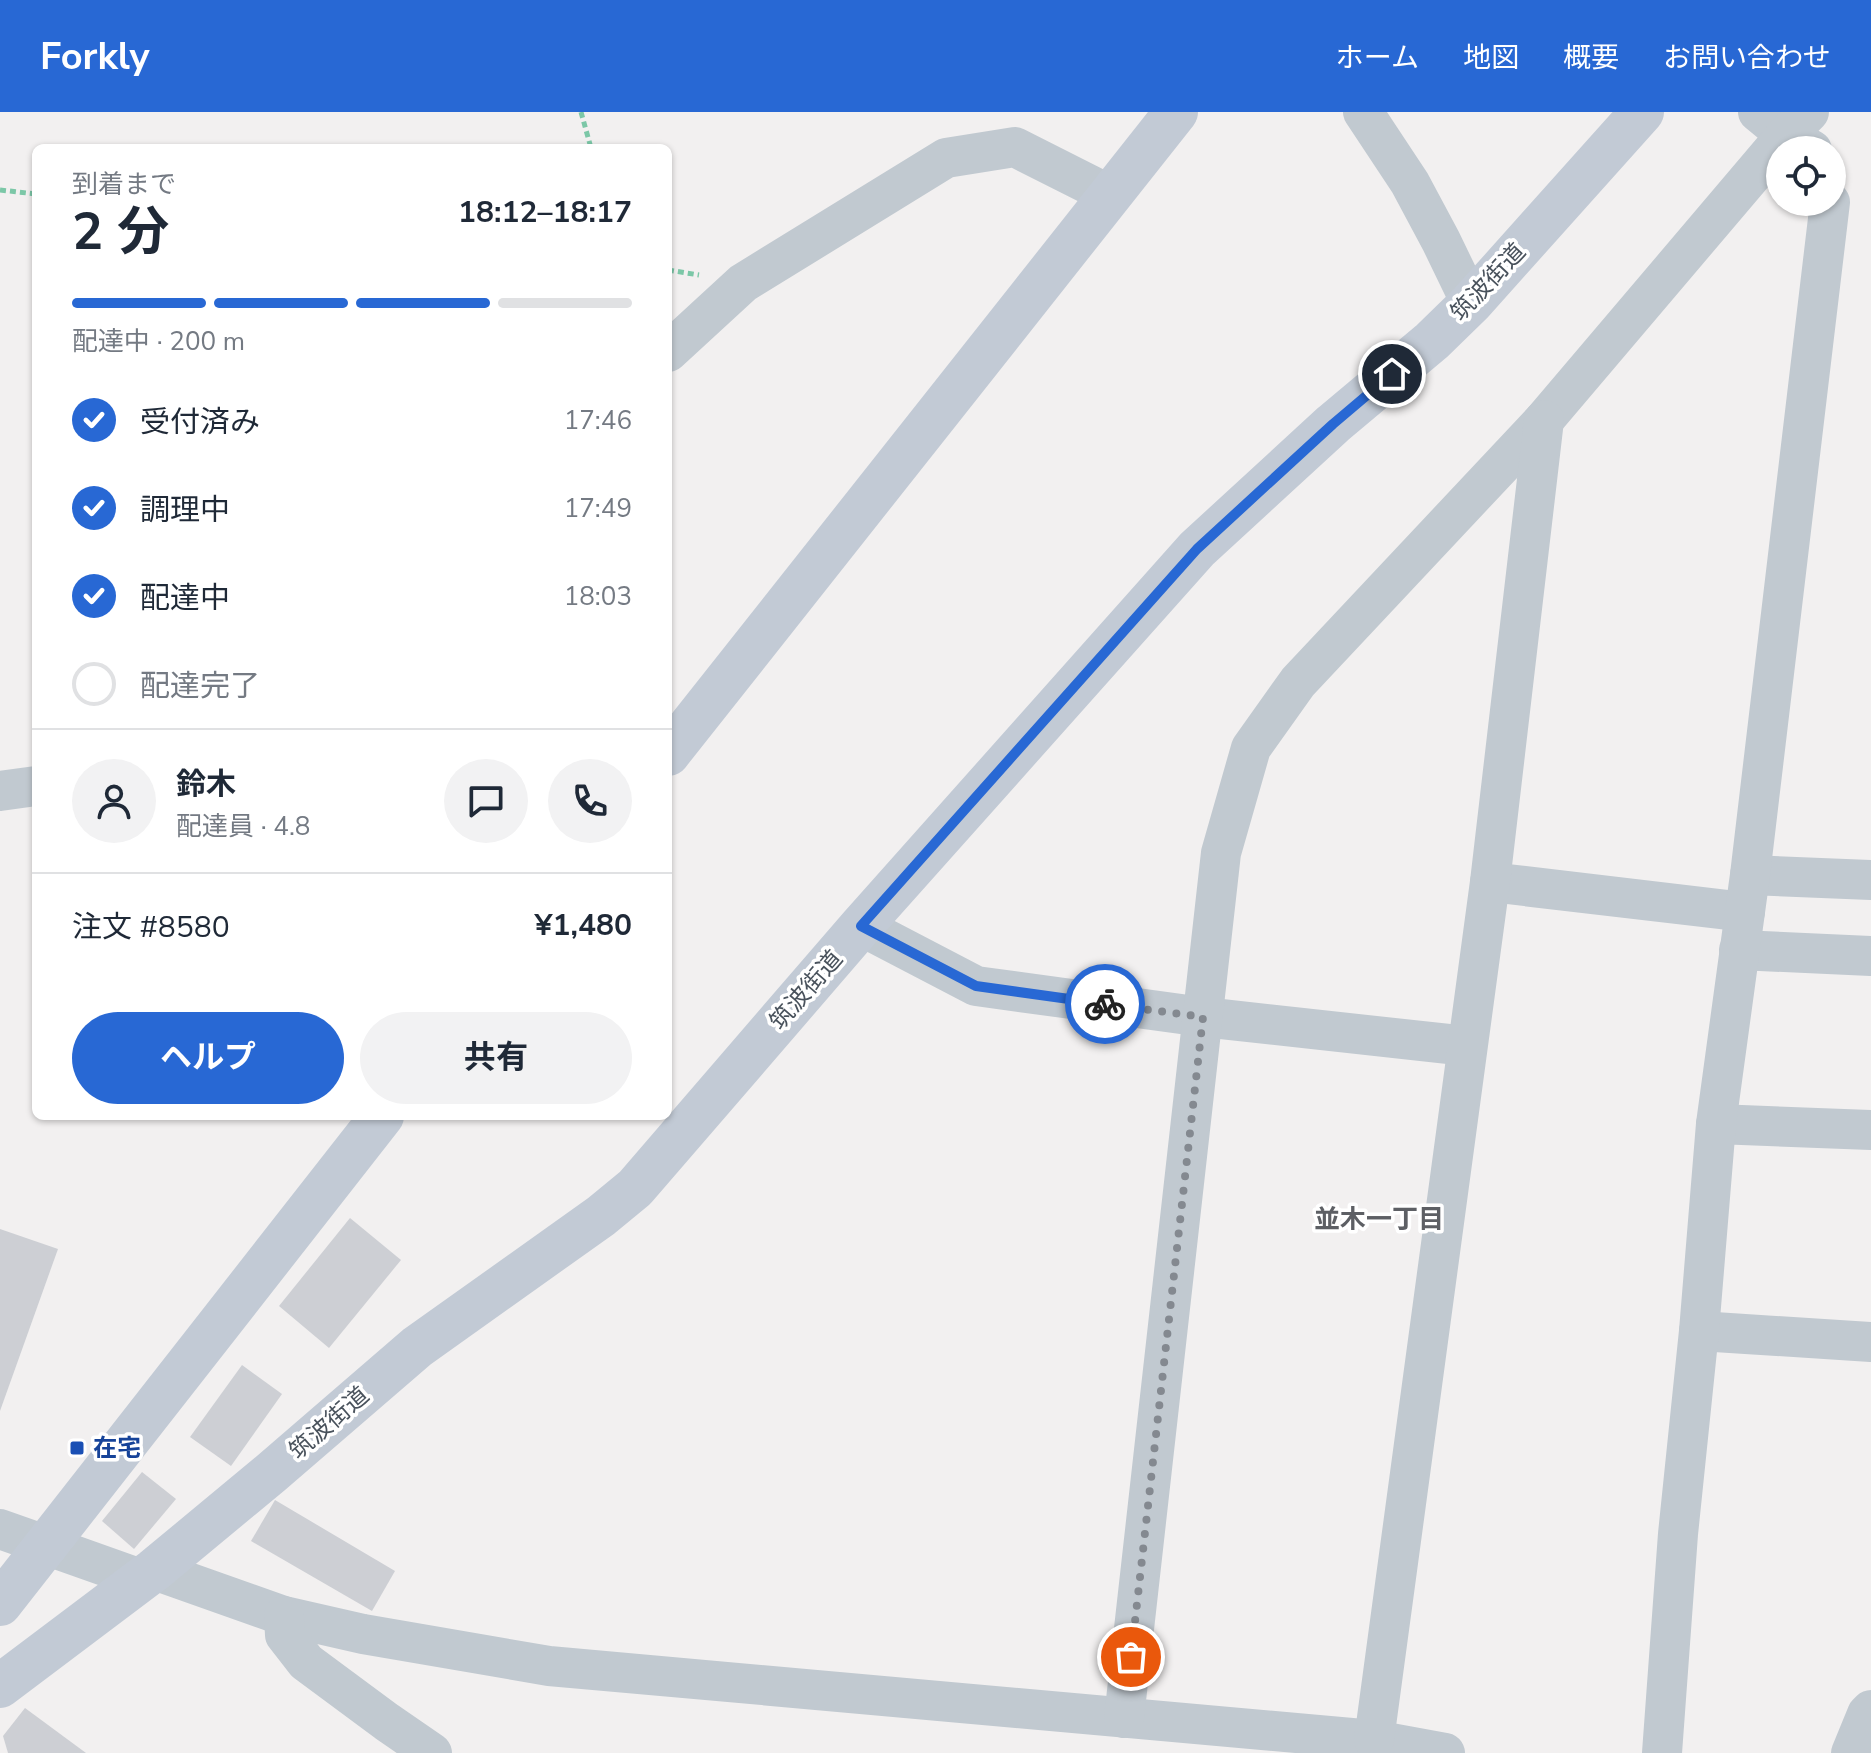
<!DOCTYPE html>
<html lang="ja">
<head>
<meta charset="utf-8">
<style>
	:root { --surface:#fff; --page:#f2f2f3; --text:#1f2937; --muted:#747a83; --line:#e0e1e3; --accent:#2868d4 }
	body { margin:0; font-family:"Nunito Sans","Noto Sans JP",sans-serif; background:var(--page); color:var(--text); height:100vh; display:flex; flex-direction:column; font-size:30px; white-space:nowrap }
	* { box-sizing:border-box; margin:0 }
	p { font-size:26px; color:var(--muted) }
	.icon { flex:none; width:44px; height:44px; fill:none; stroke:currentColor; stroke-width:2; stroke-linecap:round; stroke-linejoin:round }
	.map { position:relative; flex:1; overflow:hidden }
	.side { position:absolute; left:32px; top:32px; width:640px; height:976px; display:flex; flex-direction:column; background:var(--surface); border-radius:12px; box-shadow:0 2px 6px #0004 }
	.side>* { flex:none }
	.fabs { position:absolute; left:1766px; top:24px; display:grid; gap:16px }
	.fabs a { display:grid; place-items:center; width:80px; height:80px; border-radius:50%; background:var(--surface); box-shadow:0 2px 6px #0004; font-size:40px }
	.pin { position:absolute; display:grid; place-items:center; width:68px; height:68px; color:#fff; margin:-34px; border:4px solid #fff; border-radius:50%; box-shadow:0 2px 8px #0007 }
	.courier { position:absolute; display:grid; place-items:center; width:80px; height:80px; margin:-40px; border:6px solid #2868d4; border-radius:50%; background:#fff; color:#222; box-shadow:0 2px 10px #0007 }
	.headline em { font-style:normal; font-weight:700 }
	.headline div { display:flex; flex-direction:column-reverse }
	.headline { display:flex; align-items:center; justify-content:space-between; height:136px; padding:0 40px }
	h1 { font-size:52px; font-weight:700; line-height:60px }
	.bar { display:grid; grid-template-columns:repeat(4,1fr); gap:12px 8px; align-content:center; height:96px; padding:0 40px }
	.bar i { height:10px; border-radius:6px; background:var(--line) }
	.bar .selected { background:var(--accent) }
	.bar p { grid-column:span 4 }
	.line { display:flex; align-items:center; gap:20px; padding:0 40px; border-top:2px solid var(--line) }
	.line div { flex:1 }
	.round { display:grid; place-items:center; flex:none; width:84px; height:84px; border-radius:42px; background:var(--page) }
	ol { padding:0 40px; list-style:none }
	li { display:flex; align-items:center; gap:24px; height:88px }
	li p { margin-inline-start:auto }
	li .icon { padding:8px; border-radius:50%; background:var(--accent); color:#fff; stroke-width:4 }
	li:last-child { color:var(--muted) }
	li i { width:44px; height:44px; border:4px solid var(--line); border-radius:50% }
	.primary-button { display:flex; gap:16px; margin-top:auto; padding:16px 40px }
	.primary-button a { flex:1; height:92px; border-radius:48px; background:var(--accent); color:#fff; font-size:32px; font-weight:700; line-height:92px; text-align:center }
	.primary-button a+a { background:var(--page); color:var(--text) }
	header { display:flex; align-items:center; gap:48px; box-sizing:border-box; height:112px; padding:0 40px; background:var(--accent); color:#fff }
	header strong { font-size:38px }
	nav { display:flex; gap:44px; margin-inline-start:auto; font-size:28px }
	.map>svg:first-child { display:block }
</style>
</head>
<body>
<header>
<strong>Forkly</strong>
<nav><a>ホーム</a><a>地図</a><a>概要</a><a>お問い合わせ</a></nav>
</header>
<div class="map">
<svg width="1871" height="1641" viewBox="0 0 1871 1641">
	<rect width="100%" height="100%" fill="#f2f0f0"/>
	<g fill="#cdcfd4">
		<path d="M350 1106 401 1148 329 1236 279 1194Z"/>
		<path d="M0 1117 58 1137 0 1299Z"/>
		<path d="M242 1253 282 1282 231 1354 190 1325Z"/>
		<path d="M142 1360 176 1387 134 1437 102 1409Z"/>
		<path d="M275 1388 395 1459 372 1499 251 1429Z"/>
		<path d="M25 1596 86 1641H8L3 1624Z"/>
	</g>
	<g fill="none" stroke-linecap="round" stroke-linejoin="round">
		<g stroke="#7cc7a7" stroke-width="5" stroke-dasharray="6 4" stroke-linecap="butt">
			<path d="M581 0 591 36"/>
			<path d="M0 78 36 82"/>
			<path d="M668 158 699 163"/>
		</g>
		<g stroke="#c1c9d0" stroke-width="40">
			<path d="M1363 0 1410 71 1441 129 1471 191"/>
			<path d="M1758 0 1786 23 1812 38"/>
			<path d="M668 240 743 171 946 46 1015 35 1110 83"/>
			<path d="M0 679 36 674"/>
			<path d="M1750 763 1871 768"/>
			<path d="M1490 770 1745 800"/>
			<path d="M861 814 976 874 1203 905 1467 934"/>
			<path d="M1739 838 1871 844"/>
			<path d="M1716 1012 1871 1018"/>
			<path d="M1699 1219 1871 1230"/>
			<path d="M0 1417 141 1467"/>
			<path d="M154 1458 284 1504 363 1522 549 1554 1374 1628 1445 1641"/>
			<path d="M284 1504 285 1523 306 1550 387 1610 432 1641"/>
			<path d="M1124 1606 1221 741 1251 636 1298 570 1544 308 1786 23 1809 0"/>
			<path d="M1374 1628 1490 770 1544 308"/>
			<path d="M1662 1641 1678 1422 1699 1219 1716 1012 1750 763 1830 90"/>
			<path d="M1851 1641 1867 1602 1871 1598"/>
		</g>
		<g stroke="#c2cad5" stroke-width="44">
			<path d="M668 642 1176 0"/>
			<path d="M0 1492 382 1004"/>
			<path d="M0 1574 154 1458 271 1361 417 1235 601 1104 635 1076 861 814 1197 437 1333 312 1432 229 1471 191 1642 0"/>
		</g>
	</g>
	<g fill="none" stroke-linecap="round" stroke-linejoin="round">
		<path stroke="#848990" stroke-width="8" stroke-dasharray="0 14.4" d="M1105 892 1203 905 1131 1545"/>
		<path stroke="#2868d4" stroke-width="10" d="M1105 892 976 874 861 814 1197 437 1333 312 1392 262"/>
	</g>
	<rect fill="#1a4fb4" stroke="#fff" stroke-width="3" x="69" y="1328" width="16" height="16" rx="4"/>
	<g text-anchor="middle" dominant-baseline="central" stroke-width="7" stroke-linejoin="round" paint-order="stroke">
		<g font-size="24" fill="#49525c" stroke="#fff">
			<text transform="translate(1488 170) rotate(-47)">筑波街道</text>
			<text transform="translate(806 878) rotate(-49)">筑波街道</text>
			<text transform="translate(329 1311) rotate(-41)">筑波街道</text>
		</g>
		<g font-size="24" font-weight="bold" fill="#164399" stroke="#fff" text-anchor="start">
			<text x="93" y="1336">在宅</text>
		</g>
		<g font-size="26" font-weight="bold" fill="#5d5f64" stroke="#fff">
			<text x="1379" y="1107">並木一丁目</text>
		</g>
	</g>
</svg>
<div class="fabs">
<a><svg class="icon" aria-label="locate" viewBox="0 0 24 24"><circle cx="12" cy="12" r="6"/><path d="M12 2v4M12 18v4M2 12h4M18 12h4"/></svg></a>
</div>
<div class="pin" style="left:1131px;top:1545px;background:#ea580c"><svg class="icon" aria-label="bag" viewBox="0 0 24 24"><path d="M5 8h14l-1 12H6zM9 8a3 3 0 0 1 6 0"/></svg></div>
<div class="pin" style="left:1392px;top:262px;background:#1f2937"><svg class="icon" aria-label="home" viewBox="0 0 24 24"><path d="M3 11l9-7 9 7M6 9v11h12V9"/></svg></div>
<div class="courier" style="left:1105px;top:892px"><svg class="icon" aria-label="bike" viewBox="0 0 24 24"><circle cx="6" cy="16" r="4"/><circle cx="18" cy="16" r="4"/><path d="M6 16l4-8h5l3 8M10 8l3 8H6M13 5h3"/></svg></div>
<section class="side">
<div class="headline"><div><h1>2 分</h1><p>到着まで</p></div><em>18:12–18:17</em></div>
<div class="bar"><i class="selected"></i><i class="selected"></i><i class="selected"></i><i></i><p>配達中 · 200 m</p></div>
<ol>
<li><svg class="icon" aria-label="check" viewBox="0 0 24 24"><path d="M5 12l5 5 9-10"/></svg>受付済み<p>17:46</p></li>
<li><svg class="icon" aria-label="check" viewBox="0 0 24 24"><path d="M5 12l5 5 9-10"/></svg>調理中<p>17:49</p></li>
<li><svg class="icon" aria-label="check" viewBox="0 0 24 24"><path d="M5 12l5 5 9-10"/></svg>配達中<p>18:03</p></li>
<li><i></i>配達完了</li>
</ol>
<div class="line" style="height:144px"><a class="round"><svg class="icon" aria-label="person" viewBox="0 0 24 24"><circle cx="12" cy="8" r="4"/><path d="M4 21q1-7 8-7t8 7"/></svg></a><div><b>鈴木</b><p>配達員 · 4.8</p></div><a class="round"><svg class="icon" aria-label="chat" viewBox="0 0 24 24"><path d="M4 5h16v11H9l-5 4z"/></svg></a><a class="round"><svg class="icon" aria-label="phone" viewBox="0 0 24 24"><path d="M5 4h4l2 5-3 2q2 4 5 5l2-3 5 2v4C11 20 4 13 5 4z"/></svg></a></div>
<div class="line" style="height:104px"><div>注文 #8580</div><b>¥1,480</b></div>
<div class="primary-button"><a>ヘルプ</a><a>共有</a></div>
</section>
</div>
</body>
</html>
